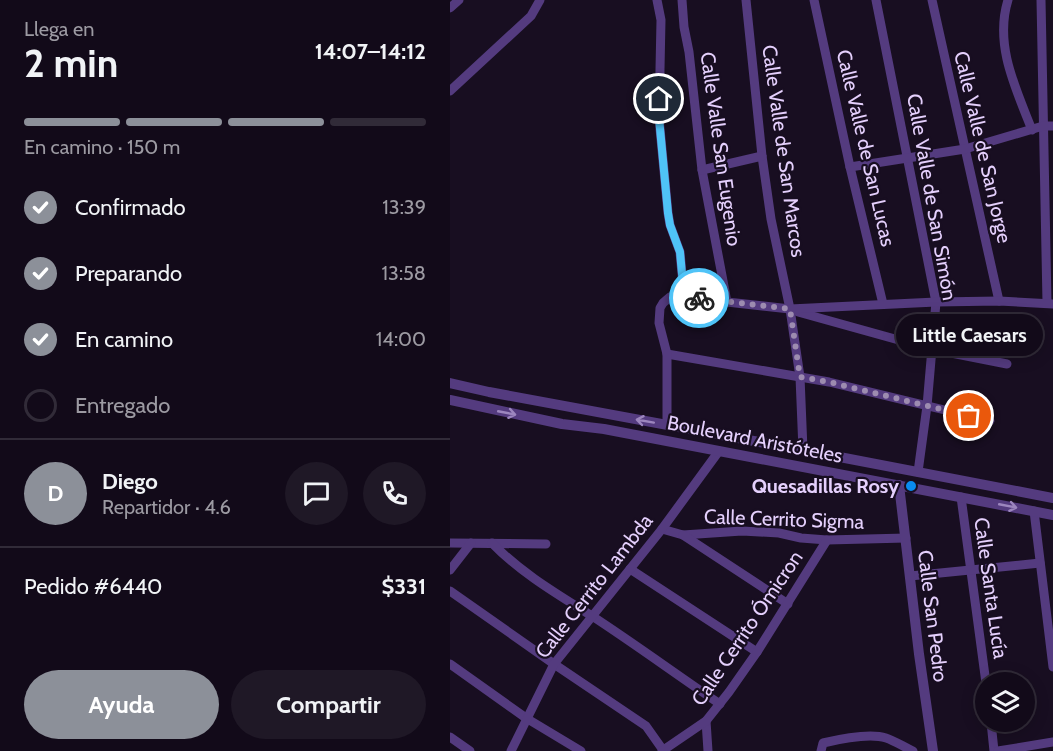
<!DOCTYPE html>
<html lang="es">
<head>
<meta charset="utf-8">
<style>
	:root { --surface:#120a19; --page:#1f1826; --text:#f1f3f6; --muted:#9c9aa2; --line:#312b38; --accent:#8c9099 }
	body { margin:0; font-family:Cabin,sans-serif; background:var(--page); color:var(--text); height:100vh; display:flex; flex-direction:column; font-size:22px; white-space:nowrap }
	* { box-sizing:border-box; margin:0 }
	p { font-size:20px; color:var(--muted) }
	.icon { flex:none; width:33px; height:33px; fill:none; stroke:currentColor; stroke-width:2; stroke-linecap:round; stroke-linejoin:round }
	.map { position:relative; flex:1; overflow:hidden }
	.drawer { display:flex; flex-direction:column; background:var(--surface); width:450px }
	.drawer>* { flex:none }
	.fabs { position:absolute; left:525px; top:672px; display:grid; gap:12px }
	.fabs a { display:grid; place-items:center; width:60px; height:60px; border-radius:50%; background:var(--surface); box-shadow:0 3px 15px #0003,0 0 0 2px var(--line); font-size:30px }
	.pin { position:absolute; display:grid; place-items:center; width:51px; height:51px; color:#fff; margin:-26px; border:3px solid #fff; border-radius:50%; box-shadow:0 2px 6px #0007 }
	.courier { position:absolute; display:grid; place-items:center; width:60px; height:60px; margin:-30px; border:4px solid #4fc3f7; border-radius:50%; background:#fff; color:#222; box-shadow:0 2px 8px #0007 }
	.bubble { position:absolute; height:42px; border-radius:21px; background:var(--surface); box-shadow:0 3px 15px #0003,0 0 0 2px var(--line); font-size:20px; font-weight:800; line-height:42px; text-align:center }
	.head em { font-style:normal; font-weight:800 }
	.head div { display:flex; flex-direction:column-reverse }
	.head { display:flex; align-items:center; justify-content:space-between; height:102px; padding:0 24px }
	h1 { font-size:39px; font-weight:800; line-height:45px }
	.bar { display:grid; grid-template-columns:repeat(4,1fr); gap:9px 6px; align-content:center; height:72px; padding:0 24px }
	.bar i { height:8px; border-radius:4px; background:var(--line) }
	.bar .on { background:var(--accent) }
	.bar p { grid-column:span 4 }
	.line { display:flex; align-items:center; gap:15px; padding:0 24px; border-top:2px solid var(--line) }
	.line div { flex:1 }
	.round { display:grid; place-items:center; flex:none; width:63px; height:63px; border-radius:32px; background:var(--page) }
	ol { padding:0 24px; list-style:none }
	li { display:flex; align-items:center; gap:18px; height:66px }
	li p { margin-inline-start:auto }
	li .icon { padding:6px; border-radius:50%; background:var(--accent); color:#fff; stroke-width:4 }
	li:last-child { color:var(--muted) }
	li i { width:33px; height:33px; border:3px solid var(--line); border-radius:50% }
	.action { display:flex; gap:12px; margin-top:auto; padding:12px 24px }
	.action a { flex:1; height:69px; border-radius:36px; background:var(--accent); color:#fff; font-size:24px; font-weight:800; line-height:69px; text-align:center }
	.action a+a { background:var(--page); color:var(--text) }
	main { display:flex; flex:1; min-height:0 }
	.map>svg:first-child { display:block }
</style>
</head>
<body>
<main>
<section class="drawer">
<div class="head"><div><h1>2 min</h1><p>Llega en</p></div><em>14:07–14:12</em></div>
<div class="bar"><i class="on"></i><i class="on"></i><i class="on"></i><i></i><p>En camino · 150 m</p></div>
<ol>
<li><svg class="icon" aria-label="check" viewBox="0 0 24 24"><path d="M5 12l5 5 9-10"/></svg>Confirmado<p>13:39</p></li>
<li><svg class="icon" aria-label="check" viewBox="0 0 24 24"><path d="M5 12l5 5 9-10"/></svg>Preparando<p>13:58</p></li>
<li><svg class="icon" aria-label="check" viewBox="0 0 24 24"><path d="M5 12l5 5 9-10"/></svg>En camino<p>14:00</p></li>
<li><i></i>Entregado</li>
</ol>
<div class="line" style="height:108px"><b class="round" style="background:var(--accent);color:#fff">D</b><div><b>Diego</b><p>Repartidor · 4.6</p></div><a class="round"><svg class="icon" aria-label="chat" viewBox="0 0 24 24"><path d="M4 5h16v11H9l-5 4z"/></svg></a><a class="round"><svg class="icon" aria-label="phone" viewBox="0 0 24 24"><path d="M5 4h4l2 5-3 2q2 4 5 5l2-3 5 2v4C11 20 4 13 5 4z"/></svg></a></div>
<div class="line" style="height:78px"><div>Pedido #6440</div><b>$331</b></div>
<div class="action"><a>Ayuda</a><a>Compartir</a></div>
</section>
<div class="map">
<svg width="603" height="751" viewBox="0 0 603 751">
	<rect width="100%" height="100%" fill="#180e21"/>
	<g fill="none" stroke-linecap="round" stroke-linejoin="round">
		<g stroke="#543b7f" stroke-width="9">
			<path d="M207 0 211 20 209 118 218 213 220 225 230 252 234 296"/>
			<path d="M232 0 234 27 239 52 252 170 277 302"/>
			<path d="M296 0 312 156 321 219 340 309 350 377 353 450"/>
			<path d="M364 0 400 167 433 304"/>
			<path d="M426 0 486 302 477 406 468 472"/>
			<path d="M482 0 549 301"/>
			<path d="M558 0C544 45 566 89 582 130"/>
			<path d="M591 0 597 303"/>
			<path d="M0 8 9 0"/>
			<path d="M0 91 81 16 90 0"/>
			<path d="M400 167 515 149 593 126H603"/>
			<path d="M252 170 312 156"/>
			<path d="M348 312 481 349 557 364"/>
			<path d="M217 354 379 382 540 421"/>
			<path d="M217 425V354L209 323 210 308 213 303 220 297 234 296 277 302 340 309 486 302 549 301 603 304"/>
			<path d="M511 497 536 683"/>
			<path d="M584 511 603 667"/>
			<path d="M212 529 233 535 292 531 329 533 351 538 377 540 456 538"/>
			<path d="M233 535 338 604"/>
			<path d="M0 543 96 544"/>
			<path d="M42 543C71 573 107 594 142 616 185 644 227 675 270 704"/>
			<path d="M180 569 307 652"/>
			<path d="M0 570 21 543"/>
			<path d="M460 576 590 563"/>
			<path d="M0 591 104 664 196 726 213 750"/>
			<path d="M0 664 76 718 131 751"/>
			<path d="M256 721 258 751"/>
			<path d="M541 722 544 751"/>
			<path d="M0 737 20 751"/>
			<path d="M61 751 104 664 212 529 269 451"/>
			<path d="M212 751 256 721 279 692 307 652 377 540"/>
			<path d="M371 751 373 743C390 739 420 733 436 738 445 741 454 747 463 751"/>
			<path d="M548 751 603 742"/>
		</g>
		<g stroke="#543b7f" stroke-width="10">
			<path d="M0 383 39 392 353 450 603 498"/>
			<path d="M0 400 112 424 154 429 603 515"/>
			<path d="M449 485 469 654 483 751"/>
		</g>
	</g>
	<defs><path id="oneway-shaft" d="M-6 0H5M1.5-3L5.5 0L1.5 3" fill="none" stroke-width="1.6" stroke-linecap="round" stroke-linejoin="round" transform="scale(1.5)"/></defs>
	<g stroke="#9c86be">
		<use href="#oneway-shaft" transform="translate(57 413) rotate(11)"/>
		<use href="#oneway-shaft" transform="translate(195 421) rotate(-170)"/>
		<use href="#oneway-shaft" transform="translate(558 506) rotate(11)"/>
	</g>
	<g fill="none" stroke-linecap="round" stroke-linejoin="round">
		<path stroke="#9d8cb0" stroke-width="6" stroke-dasharray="0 10.8" d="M249 298 340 309 350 377 379 382 519 416"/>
		<path stroke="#4fc3f7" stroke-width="8" d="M209 99V118L218 213 220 225 230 252 234 296 249 298"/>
	</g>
	<circle fill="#098bf0" stroke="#180e21" stroke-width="2" cx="461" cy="486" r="6"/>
	<g text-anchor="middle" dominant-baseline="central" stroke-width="4.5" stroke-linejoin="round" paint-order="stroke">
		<g font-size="20" fill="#e5d0fd" stroke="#180e21">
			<text transform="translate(533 147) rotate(77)">Calle Valle de San Jorge</text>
			<text transform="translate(416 148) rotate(77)">Calle Valle de San Lucas</text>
			<text transform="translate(271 149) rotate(82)">Calle Valle San Eugenio</text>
			<text transform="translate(334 151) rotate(82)">Calle Valle de San Marcos</text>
			<text transform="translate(482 197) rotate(80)">Calle Valle de San Simón</text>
			<text transform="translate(305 439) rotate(11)">Boulevard Aristóteles</text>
			<text transform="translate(334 519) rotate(2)">Calle Cerrito Sigma</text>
			<text transform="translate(144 586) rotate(-52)">Calle Cerrito Lambda</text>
			<text transform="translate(541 588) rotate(82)">Calle Santa Lucía</text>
			<text transform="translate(483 616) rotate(83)">Calle San Pedro</text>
			<text transform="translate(297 628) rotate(-56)">Calle Cerrito Ómicron</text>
		</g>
		<g font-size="20" font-weight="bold" fill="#e5d0fd" stroke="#180e21" text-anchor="end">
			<text x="449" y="486">Quesadillas Rosy</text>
		</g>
	</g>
</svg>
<div class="fabs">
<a><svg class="icon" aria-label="layers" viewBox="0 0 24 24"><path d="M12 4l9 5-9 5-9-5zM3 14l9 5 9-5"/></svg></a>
</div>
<div class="pin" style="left:519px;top:416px;background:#ea580c"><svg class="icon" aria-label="bag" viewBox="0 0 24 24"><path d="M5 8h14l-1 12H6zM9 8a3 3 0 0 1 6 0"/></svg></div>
<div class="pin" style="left:209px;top:99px;background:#1f2937"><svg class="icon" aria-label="home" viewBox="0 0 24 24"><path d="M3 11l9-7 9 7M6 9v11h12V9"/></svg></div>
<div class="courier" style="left:249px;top:298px"><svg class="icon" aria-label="bike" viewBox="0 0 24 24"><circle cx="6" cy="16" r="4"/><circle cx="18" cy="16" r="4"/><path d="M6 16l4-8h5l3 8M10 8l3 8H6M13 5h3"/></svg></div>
<div class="bubble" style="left:446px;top:314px;width:147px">Little Caesars</div>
</div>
</main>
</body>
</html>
